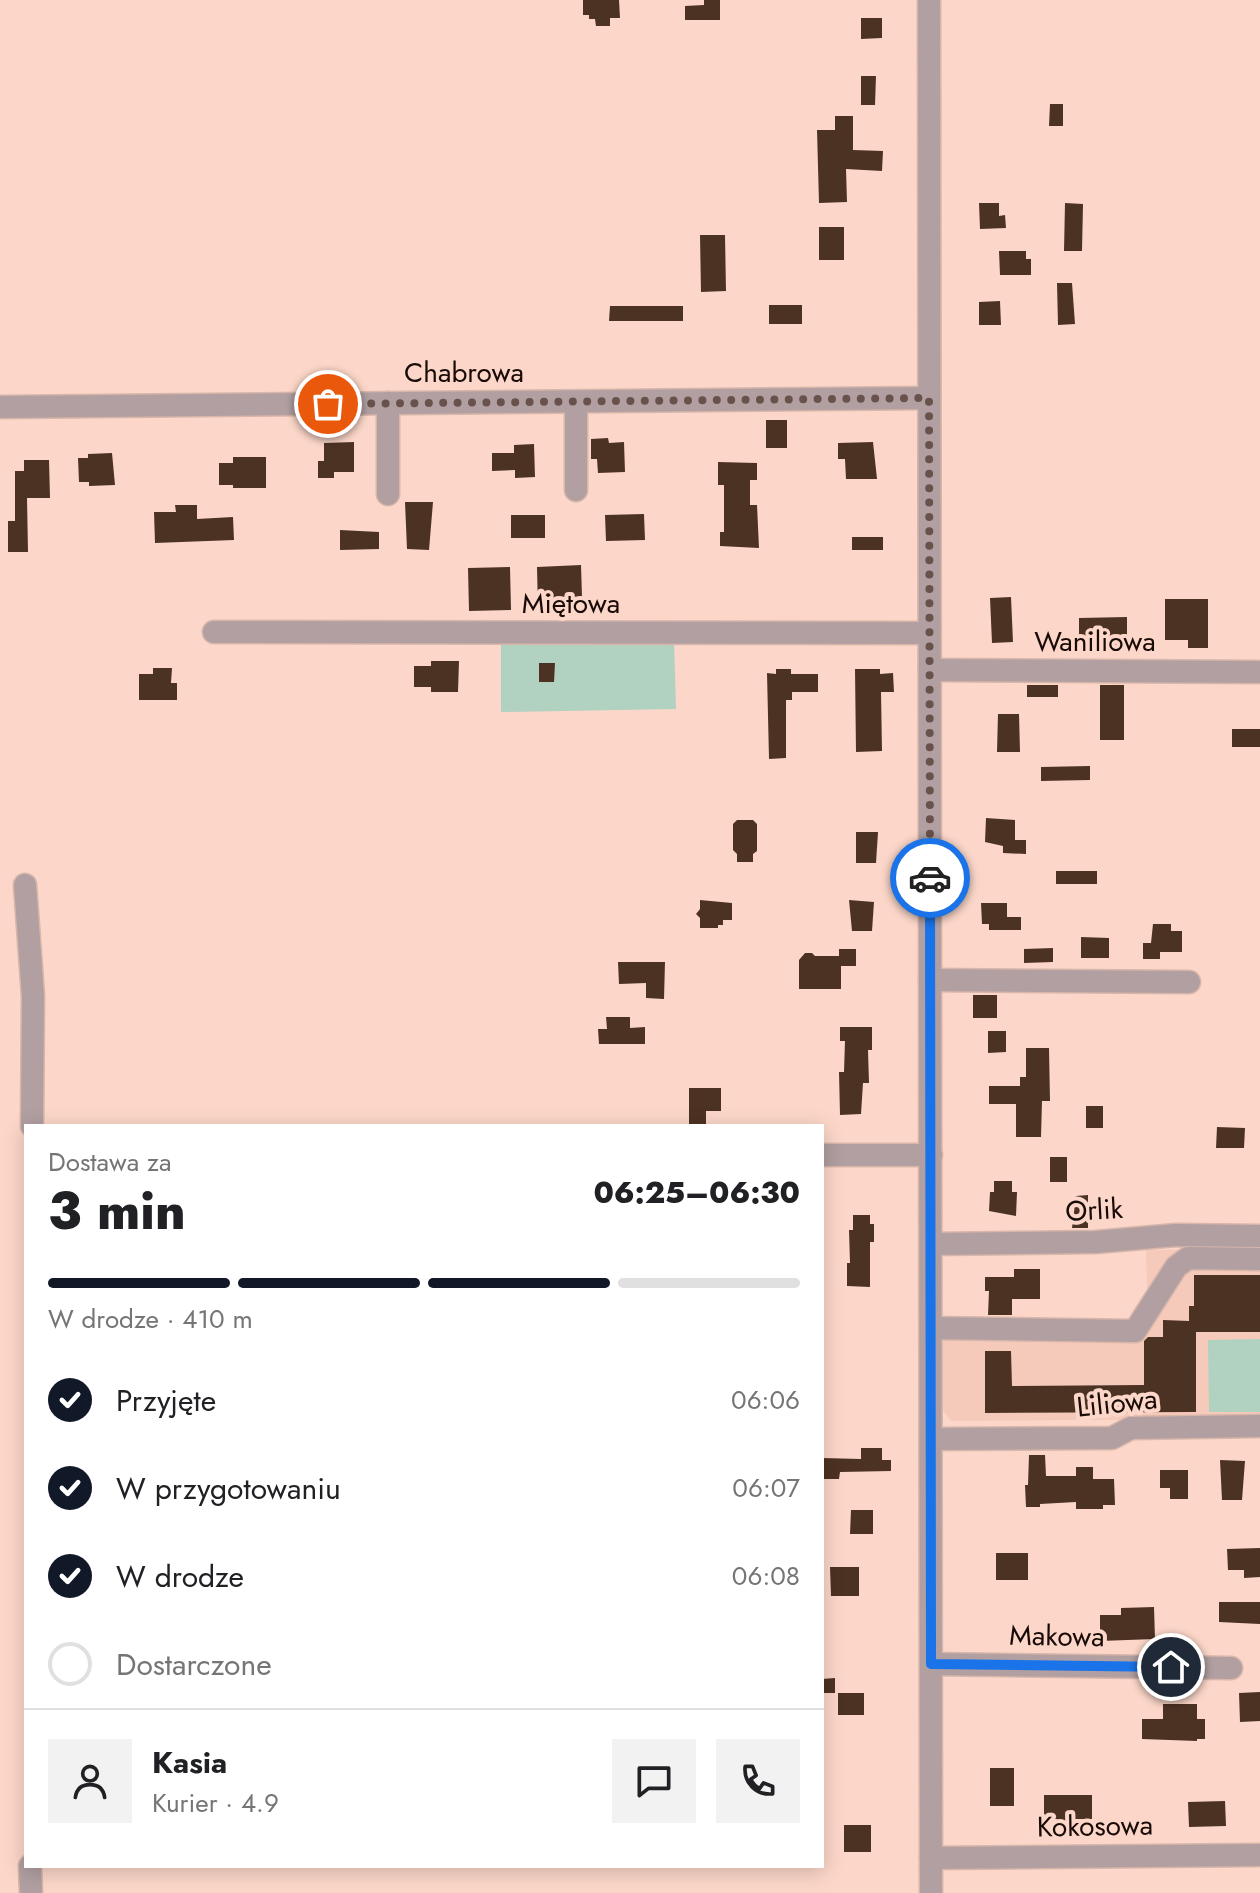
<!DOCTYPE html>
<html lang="pl">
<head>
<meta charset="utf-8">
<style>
	:root { --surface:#fff; --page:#f2f2f2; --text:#202124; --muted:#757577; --line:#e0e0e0; --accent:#111827 }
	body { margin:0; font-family:Jost,sans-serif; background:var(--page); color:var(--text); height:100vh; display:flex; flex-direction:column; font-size:30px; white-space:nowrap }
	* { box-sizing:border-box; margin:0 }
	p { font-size:26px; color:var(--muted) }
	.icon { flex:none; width:44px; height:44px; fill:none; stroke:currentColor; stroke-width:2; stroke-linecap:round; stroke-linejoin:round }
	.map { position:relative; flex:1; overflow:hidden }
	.sheet { position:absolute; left:24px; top:1124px; width:800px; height:744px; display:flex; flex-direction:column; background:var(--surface); border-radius:0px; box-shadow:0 4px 20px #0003 }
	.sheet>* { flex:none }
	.pin { position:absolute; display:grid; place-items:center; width:68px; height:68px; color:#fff; margin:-34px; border:4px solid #fff; border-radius:50%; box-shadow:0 2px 8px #0007 }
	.courier { position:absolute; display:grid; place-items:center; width:80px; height:80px; margin:-40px; border:6px solid #1a73e8; border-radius:50%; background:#fff; color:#222; box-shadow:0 2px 10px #0007 }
	.summary em { font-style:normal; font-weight:800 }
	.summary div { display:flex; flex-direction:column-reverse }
	.summary { display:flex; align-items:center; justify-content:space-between; height:136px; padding:0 24px }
	h1 { font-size:52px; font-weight:800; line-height:60px }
	.bar { display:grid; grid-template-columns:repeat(4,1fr); gap:12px 8px; align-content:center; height:96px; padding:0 24px }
	.bar i { height:10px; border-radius:6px; background:var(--line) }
	.bar .active { background:var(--accent) }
	.bar p { grid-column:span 4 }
	.line { display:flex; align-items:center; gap:20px; padding:0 24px; border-top:2px solid var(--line) }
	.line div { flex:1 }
	.round { display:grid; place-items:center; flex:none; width:84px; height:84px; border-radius:0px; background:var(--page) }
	ol { padding:0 24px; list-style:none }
	li { display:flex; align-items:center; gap:24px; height:88px }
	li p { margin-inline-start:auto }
	li .icon { padding:8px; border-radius:50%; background:var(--accent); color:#fff; stroke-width:4 }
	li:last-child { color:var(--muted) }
	li i { width:44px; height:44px; border:4px solid var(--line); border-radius:50% }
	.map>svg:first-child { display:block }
</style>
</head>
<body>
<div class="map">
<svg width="1260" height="1893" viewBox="0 0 1260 1893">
	<rect width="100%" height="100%" fill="#fcd7c9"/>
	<path fill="#f6caba" d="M1260 1249V1419L951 1421 943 1410V1326L1148 1325 1146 1250Z"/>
	<g fill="#b1d1c1">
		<path d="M674 639 676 709 501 712V644Z"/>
		<path d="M1260 1339V1412H1209L1208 1340Z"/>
	</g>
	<g fill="#4c3223">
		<path d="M583 0H619L620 18H610V26H596L595 19H589V15H583Z"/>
		<path d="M704 0H720V20H685V6L704 5Z"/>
		<path d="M861 18H882V38L861 39Z"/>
		<path d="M861 76H876L875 105H861Z"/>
		<path d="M1050 104H1063V126H1049Z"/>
		<path d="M835 116H853V150L883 151 882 171 846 169 847 202 819 203 817 130H835Z"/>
		<path d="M979 203H999V216L1005 215 1006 228 980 229Z"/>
		<path d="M1065 203 1083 204 1082 251H1064Z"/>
		<rect x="819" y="227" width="25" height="33"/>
		<path d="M700 235H725L726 291 701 292Z"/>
		<path d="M999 251H1026V259H1031V275H1000Z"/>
		<path d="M1057 283H1072L1075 324 1058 325Z"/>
		<path d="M1000 301 1001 325H979V302Z"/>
		<rect x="769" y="305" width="33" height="19"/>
		<path d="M610 306H683V321H609Z"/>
		<rect x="766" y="420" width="21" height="28"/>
		<path d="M608 438 609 443 624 442 625 472 598 473 597 459H591V439Z"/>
		<path d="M354 442V472H334V478H318V461H324V443Z"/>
		<path d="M873 442 877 479H846L845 459H838V443Z"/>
		<path d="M534 444 535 477 515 478V470L492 471V453H514V445Z"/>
		<path d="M112 453 115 485 89 486V482H79L78 458H88V454Z"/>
		<path d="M233 457H266V488H233V485H219V463H233Z"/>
		<path d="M24 460H49L50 498H27L28 552H8V521H15V471H24Z"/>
		<path d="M718 462 757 463V480H750V505H757L759 548 720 546V532H724V485H718Z"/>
		<path d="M405 502H433L429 550 407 549Z"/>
		<path d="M175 505H197V519L233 517 234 540 155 543 154 512H176Z"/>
		<path d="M644 514 645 540 606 541 605 515Z"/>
		<rect x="511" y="515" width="34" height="23"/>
		<path d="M340 530 379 532V549L340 550Z"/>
		<rect x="852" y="537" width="31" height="13"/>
		<path d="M581 565 582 597 559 598 560 610 538 611 537 567Z"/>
		<path d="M510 567 511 610 469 611 468 568Z"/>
		<path d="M1011 597 1013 642 992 643 990 598Z"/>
		<path d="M1165 599H1208V648H1188V640H1165Z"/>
		<path d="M1127 617V646L1079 647V618Z"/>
		<path d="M431 661H459L458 692H431V687H414V666H431Z"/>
		<path d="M539 663H555L554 682H539Z"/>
		<path d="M153 668H172L171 683H177V700H139V674H153Z"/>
		<path d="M776 669H791V674H818V692H792V700H786V758L769 759 767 673 776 674Z"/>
		<path d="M855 669H880V674L893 673 894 692H881L882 751 856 752Z"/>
		<rect x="1027" y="685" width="31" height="12"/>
		<rect x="1100" y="685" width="24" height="55"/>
		<path d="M998 714H1019L1020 752H997Z"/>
		<rect x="1232" y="729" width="28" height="18"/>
		<path d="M1090 766V780L1041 781V767Z"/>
		<path d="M986 818 1015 820V840H1026V854L1003 853V846L985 842Z"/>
		<path d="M737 820H753L757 824V851L753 854V862H737V854L733 850V824Z"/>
		<path d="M856 832H878L876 863H856Z"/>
		<rect x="1056" y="871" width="41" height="13"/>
		<path d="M700 900 732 903V920H723V925H718V928H700V918L696 914 700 909Z"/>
		<path d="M849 900 874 902 872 931H852Z"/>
		<path d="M981 903H1007V917H1021V930H989V924H982Z"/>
		<path d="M1153 924H1171V931H1182V952H1160V959H1143V943H1151Z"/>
		<path d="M1081 937 1109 938V958H1081Z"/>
		<path d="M1053 948V962L1024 963V949Z"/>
		<path d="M839 949H856V966H841V989H799V960L805 953H812L815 956H839Z"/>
		<path d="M618 962H665L664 999 646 998V983L619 984Z"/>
		<rect x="973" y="995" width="24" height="23"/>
		<path d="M606 1017H630V1028L645 1027V1044H599L598 1029H607Z"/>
		<path d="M840 1027H872V1050H868L869 1083H863L861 1114 840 1115 839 1072H844L845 1041H840Z"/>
		<path d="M988 1031H1006V1052L988 1053Z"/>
		<path d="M1026 1048H1049L1050 1101H1042L1041 1137H1016V1104H989V1086H1020V1077H1026Z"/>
		<path d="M689 1088H721V1111H706V1126H689Z"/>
		<rect x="1086" y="1106" width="17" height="22"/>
		<path d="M1217 1127 1245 1128 1244 1148H1216Z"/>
		<rect x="1050" y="1157" width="17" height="25"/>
		<path d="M994 1181H1012V1192H1017L1016 1216 989 1211 990 1192H994Z"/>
		<path d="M1088 1195V1228H1072L1076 1196Z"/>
		<path d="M853 1215H870V1224H874V1242H870V1287L847 1286V1263H850L849 1230H853Z"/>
		<path d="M1014 1269H1040V1299H1012V1315H988L989 1291H985V1277H1014Z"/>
		<path d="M1194 1275H1260V1332H1196V1412L985 1413V1351H1011L1012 1386 1144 1385V1341L1148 1337H1163V1320L1189 1321V1306H1194Z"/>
		<path d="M861 1448H882V1460H891V1471L840 1472 839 1479H822V1458L861 1459Z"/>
		<path d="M1029 1455H1045L1046 1476H1076V1467H1093V1479H1114L1115 1505H1103V1509H1076V1502L1040 1504V1507H1026L1025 1485H1028Z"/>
		<path d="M1220 1460 1245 1461 1242 1500H1222Z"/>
		<path d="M1160 1470H1188V1499H1170V1488H1160Z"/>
		<path d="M851 1510H873V1534H850Z"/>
		<path d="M1260 1548V1577L1244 1578V1570H1228L1227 1549Z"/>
		<rect x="996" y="1553" width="32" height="27"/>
		<path d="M830 1567H859V1596H831Z"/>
		<path d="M1219 1602H1260V1624L1219 1622Z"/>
		<path d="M1154 1607 1155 1639 1100 1641V1615H1121V1608Z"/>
		<path d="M835 1678V1693H822V1679Z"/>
		<path d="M1260 1692V1721L1240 1722 1239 1693Z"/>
		<rect x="838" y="1693" width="26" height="22"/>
		<path d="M1163 1704H1197V1719H1205V1739H1197V1741L1142 1739V1719H1163Z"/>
		<rect x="990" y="1768" width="24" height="38"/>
		<path d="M1044 1795H1092V1819H1078V1828H1057V1819H1044Z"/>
		<path d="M1225 1801 1226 1826 1189 1827 1188 1802Z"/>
		<rect x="844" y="1825" width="27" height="27"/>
	</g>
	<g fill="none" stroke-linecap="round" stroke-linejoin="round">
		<defs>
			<g id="minor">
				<path d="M929 0 931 1893"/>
				<path d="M576 402V490"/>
				<path d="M388 403V494"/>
				<path d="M0 407 929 398"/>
				<path d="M214 632 929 633"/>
				<path d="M930 670 1260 672"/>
				<path d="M25 885 33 996 32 1126"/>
				<path d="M930 980 1189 982"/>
				<path d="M822 1155H931"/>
				<path d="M931 1244 1096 1242 1176 1235 1260 1236"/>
				<path d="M931 1328 1135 1331 1176 1267 1188 1258 1260 1259"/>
				<path d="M932 1439 1112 1438 1131 1428 1260 1426"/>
				<path d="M931 1664 1231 1668"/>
				<path d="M931 1858 1260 1855"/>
				<path d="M30 1866 31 1893"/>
			</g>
		</defs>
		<use href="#minor" stroke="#d8b6aa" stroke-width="25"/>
		<use href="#minor" stroke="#b19fa1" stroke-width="22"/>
	</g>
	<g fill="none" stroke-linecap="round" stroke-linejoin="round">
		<path stroke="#68524b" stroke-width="8" stroke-dasharray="0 14.4" d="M328 404 929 398 930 878"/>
		<path stroke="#1a73e8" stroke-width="10" d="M930 878 931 1664 1171 1667"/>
	</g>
	<g text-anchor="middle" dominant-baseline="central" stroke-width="8" stroke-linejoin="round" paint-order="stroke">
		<g font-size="28" fill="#180b07" stroke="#fcd7c9">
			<text x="464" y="372">Chabrowa</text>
			<text x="571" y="603">Miętowa</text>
			<text x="1095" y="641">Waniliowa</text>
			<text transform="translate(1094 1210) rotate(-3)">Orlik</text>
			<text transform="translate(1117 1403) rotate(-6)">Liliowa</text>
			<text transform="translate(1057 1636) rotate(1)">Makowa</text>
			<text transform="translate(1095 1826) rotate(-1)">Kokosowa</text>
		</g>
	</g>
</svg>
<div class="pin" style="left:328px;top:404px;background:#ea580c"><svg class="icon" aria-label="bag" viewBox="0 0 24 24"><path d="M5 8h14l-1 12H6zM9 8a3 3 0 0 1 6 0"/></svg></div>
<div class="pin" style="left:1171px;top:1667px;background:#1f2937"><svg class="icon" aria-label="home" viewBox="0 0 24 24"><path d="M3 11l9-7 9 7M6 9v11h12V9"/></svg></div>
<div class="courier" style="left:930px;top:878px"><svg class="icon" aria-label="car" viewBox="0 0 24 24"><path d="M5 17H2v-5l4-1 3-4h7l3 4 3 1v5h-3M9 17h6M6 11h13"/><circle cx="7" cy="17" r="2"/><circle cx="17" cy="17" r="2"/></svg></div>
<section class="sheet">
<div class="summary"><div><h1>3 min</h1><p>Dostawa za</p></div><em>06:25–06:30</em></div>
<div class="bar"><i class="active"></i><i class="active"></i><i class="active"></i><i></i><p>W drodze · 410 m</p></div>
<ol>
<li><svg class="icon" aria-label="check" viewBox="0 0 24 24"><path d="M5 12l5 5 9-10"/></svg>Przyjęte<p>06:06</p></li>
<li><svg class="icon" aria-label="check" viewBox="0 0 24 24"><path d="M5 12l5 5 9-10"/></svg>W przygotowaniu<p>06:07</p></li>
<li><svg class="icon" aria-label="check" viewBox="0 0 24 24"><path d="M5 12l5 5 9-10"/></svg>W drodze<p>06:08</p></li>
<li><i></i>Dostarczone</li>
</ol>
<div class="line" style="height:144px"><a class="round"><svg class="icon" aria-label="person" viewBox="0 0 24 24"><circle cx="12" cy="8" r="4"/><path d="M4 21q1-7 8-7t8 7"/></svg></a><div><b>Kasia</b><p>Kurier · 4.9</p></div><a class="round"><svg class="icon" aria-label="chat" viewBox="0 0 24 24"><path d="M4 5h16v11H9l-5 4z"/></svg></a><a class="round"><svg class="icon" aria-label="phone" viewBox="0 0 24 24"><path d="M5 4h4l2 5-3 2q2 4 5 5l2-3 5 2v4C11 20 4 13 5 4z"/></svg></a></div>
</section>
</div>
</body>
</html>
